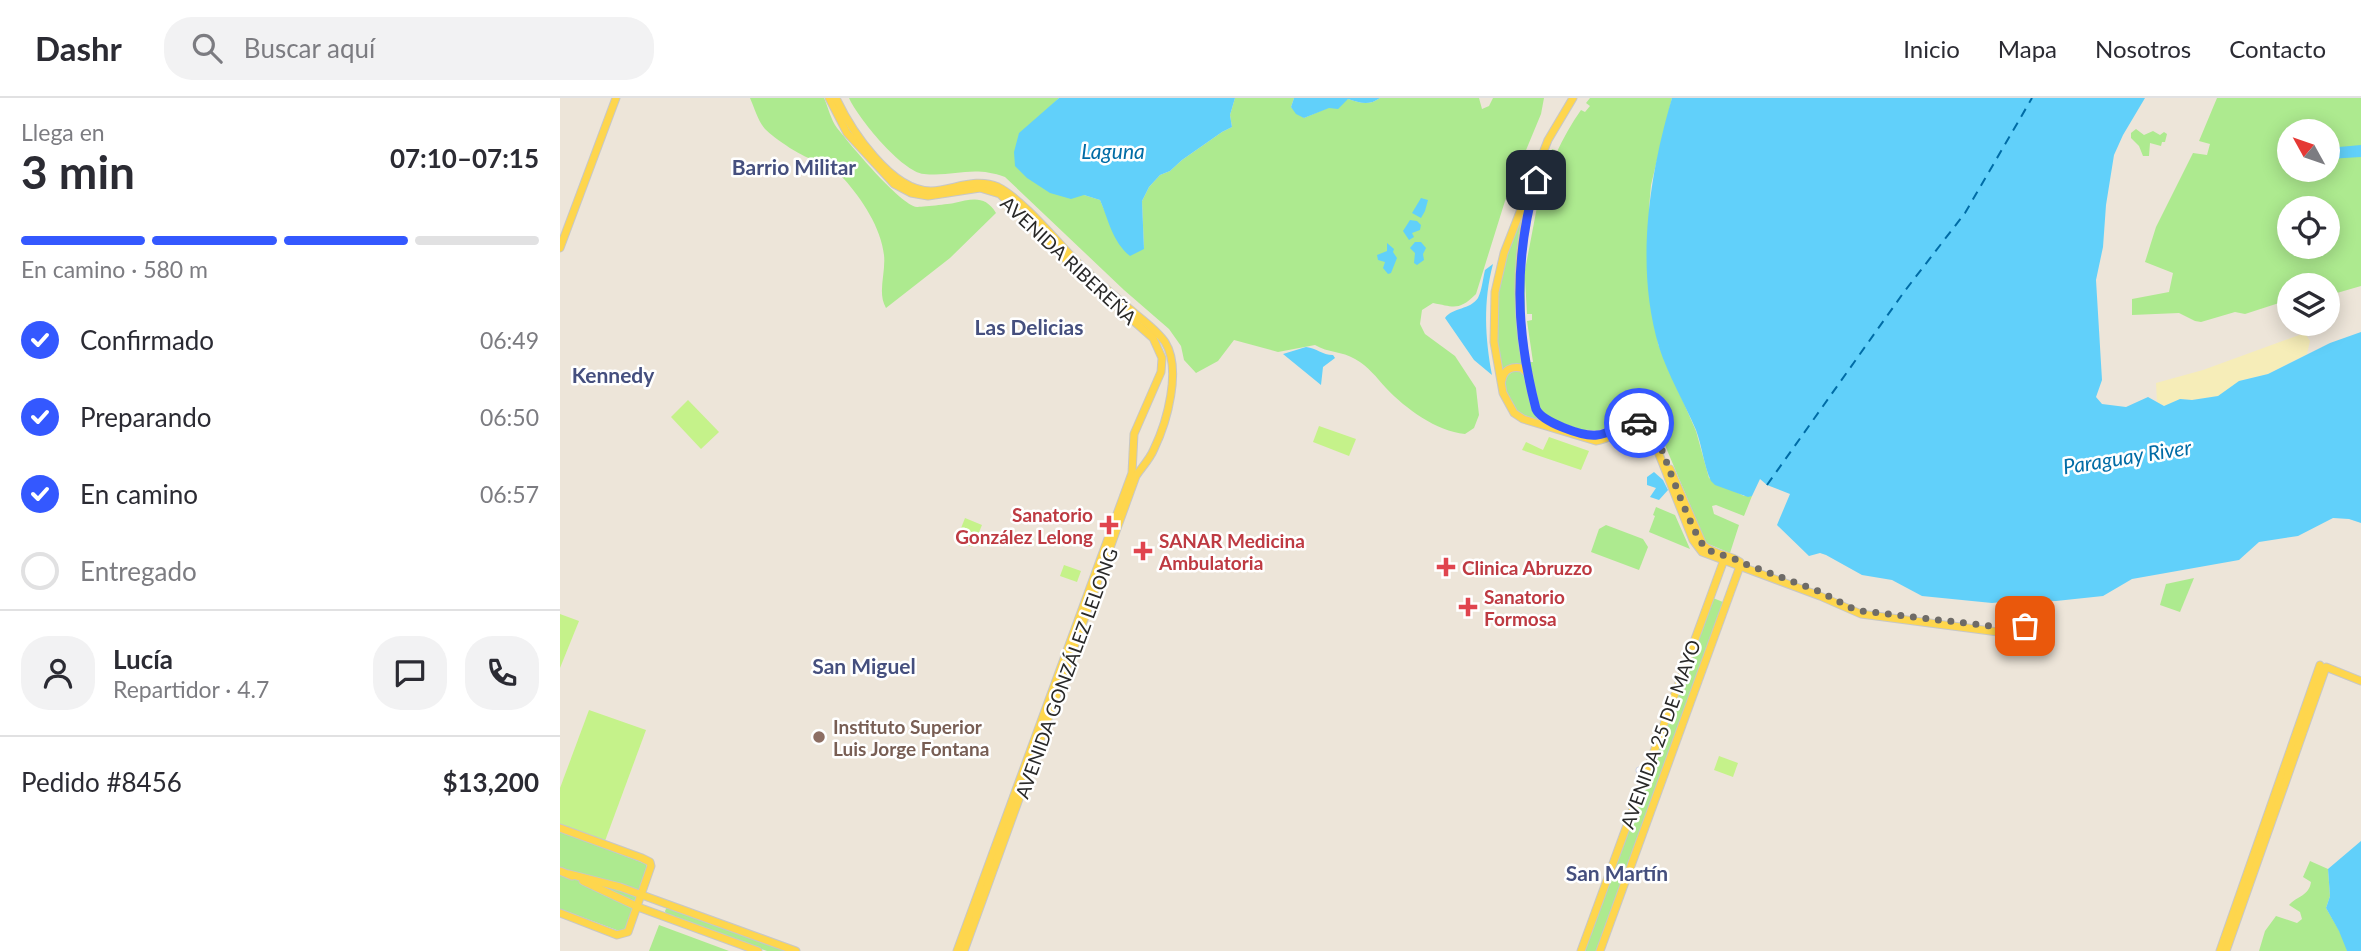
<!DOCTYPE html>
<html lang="es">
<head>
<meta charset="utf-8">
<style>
	:root { --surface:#fff; --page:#f2f2f3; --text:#2b2b33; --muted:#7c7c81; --line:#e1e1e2; --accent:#3458ff }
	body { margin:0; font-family:Lato,sans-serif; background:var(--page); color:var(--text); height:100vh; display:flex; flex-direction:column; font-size:26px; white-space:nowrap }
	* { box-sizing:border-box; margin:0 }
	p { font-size:23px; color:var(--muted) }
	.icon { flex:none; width:38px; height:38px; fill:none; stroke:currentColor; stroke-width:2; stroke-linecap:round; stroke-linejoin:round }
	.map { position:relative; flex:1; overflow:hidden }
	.sheet { display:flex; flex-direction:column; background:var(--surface); width:560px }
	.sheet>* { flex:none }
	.needle { width:46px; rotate:310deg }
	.controls { position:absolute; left:1717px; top:21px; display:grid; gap:14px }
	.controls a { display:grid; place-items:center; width:63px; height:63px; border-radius:50%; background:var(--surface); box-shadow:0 4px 18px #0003; font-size:35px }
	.pin { position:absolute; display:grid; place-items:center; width:60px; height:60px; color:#fff; margin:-30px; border-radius:14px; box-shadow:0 4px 10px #0006 }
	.courier { position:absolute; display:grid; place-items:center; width:70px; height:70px; margin:-35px; border:5px solid #3458ff; border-radius:50%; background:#fff; color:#222; box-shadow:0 2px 9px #0007 }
	.overview em { font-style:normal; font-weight:700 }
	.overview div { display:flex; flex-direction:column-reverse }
	.overview { display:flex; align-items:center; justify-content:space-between; height:119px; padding:0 21px }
	h1 { font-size:46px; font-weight:700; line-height:52px }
	.bar { display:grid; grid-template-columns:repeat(4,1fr); gap:10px 7px; align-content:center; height:84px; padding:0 21px }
	.bar i { height:9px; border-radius:5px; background:var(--line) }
	.bar .on { background:var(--accent) }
	.bar p { grid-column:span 4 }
	.line { display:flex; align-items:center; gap:18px; padding:0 21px; border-top:2px solid var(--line) }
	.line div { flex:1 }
	.round { display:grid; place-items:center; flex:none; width:74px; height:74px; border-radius:28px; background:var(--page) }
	ol { padding:0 21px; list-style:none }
	li { display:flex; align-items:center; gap:21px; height:77px }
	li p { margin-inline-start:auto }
	li .icon { padding:7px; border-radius:50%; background:var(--accent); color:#fff; stroke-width:4 }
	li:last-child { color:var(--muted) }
	li i { width:38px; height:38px; border:4px solid var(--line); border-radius:50% }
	header { display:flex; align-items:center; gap:42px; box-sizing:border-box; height:98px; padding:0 35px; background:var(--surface); border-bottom:2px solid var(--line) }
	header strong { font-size:33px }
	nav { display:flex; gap:38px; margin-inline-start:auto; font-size:24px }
	.search { width:490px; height:63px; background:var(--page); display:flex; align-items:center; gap:18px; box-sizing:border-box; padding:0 24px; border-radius:28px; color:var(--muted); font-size:26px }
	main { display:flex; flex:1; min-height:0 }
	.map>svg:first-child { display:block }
</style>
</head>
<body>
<header>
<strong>Dashr</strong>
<div class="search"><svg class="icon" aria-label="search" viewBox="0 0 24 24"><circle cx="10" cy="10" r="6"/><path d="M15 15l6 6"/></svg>Buscar aquí</div>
<nav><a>Inicio</a><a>Mapa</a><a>Nosotros</a><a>Contacto</a></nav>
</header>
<main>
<section class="sheet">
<div class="overview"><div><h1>3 min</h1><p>Llega en</p></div><em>07:10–07:15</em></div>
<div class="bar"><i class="on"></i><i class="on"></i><i class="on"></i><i></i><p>En camino · 580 m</p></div>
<ol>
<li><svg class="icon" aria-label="check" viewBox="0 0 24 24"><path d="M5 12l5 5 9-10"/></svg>Confirmado<p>06:49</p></li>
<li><svg class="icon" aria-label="check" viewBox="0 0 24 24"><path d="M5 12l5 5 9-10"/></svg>Preparando<p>06:50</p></li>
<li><svg class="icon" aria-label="check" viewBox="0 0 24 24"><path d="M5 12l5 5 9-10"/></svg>En camino<p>06:57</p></li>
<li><i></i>Entregado</li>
</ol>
<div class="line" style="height:126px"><a class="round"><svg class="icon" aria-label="person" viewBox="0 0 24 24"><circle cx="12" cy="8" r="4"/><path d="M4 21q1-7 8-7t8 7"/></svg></a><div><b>Lucía</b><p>Repartidor · 4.7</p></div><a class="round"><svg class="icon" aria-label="chat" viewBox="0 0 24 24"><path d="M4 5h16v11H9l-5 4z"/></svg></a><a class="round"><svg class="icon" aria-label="phone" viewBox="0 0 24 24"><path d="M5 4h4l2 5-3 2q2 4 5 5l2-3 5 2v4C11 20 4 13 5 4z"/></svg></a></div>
<div class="line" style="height:91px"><div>Pedido #8456</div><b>$13,200</b></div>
</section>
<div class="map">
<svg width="1801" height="853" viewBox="0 0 1801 853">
	<rect width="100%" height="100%" fill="#ede5d9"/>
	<g fill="#adea8f" fill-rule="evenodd">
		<path d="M190 0H264C268 9 271 22 277 30 289 45 340 107 357 109 360 109 391 106 394 105 412 101 425 97 436 115L390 160 326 210C317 195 326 175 324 157 321 130 302 101 284 81 277 74 265 68 257 62 245 62 214 40 205 31 198 23 194 9 190 0Z"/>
		<path d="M289 0H499L483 16 524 97 540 102 546 116 584 151 582 103 589 89 600 77 610 73 622 62 662 34 672 29 670 17 675 0H734L731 9 744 20 788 1C800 5 809 8 820 0H919L922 11 929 8 933 0H984L981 16 945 103 916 196C899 213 894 209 873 205L862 212 860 226 865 236 895 258 916 290 919 317 914 330 905 336C876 333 846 311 826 290 816 279 809 269 795 261 782 253 768 255 755 247L718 254 674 242 658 263 636 275 624 262 621 248 609 231 564 192 445 79C412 67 395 79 364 76 342 74 298 20 289 0Z"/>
		<path d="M1030 0H1112L1091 87 1089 110 1098 246 1136 333 1149 380 1184 398H1192L1184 418 1156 407 1152 408 1154 416 1179 427 1170 455 1146 445 1102 340C1095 327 1087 315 1071 313V321L1062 320 1043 333 1031 335 988 320 982 315 978 305 969 264H973L967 223 972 222V216H967L965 181V219H962V162L965 163V172L977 109 982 110 983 104 979 102C988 70 1002 39 1021 12L1025 14 1030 8 1026 5Z"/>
		<path d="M1657 0H1801V188L1770 197 1768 187H1729V207L1719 205 1685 216 1675 214 1641 224 1635 223 1619 215 1572 217V201L1609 194 1613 175 1585 164 1596 129 1633 55 1647 57 1650 46 1639 43ZM1729 33H1768V72H1729ZM1729 110H1768V149H1729Z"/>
		<path d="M1576 31 1584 37 1593 33 1600 37 1604 34 1607 36 1605 44H1602L1601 48 1590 45 1589 58H1583L1579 48 1571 40V35Z"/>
		<path d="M992 51 995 52 976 104 973 103Z"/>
		<path d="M966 103C956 163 953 207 964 267H949L940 272 934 217 943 165Z"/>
		<path d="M954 272 961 273C973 288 967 309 981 323 954 315 949 309 943 282Z"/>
		<path d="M1096 409 1115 417 1130 451 1089 434 1095 418 1093 417Z"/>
		<path d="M1046 427 1083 441 1088 449 1079 472 1031 454 1039 431Z"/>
		<path d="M1634 480 1620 514 1600 507 1606 486Z"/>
		<path d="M1153 500 1163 504 1036 853H1025Z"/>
		<path d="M0 733 86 766 88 773 66 830 62 834 0 811Z"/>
		<path d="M1750 763 1768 771 1770 798 1766 810 1786 844 1787 853H1699L1705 833 1716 818 1737 825 1742 821 1740 814 1729 807C1737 798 1749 798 1751 784L1743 779Z"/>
		<path d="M107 809 230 853H207L106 816 105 813Z"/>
		<path d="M99 827 169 853H89Z"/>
	</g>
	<path fill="#f6edb8" d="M1742 236 1746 237 1750 243 1747 256 1708 276 1683 282 1658 298 1632 302 1620 301 1605 308 1597 304 1596 285 1643 272Z"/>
	<g fill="#c5f28a">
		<path d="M128 302 159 334 141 351 111 319Z"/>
		<path d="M759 328 796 341 789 358 753 344Z"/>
		<path d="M989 339 1029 353 1021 372 962 352 966 344 983 352Z"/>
		<path d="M405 420 422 427 413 449 396 443Z"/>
		<path d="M504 467 521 473 517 484 500 478Z"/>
		<path d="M0 516 19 523 0 570Z"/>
		<path d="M29 612 86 632 45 743 0 727V690Z"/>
		<path d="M1159 658 1178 665 1173 679 1154 672Z"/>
	</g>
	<g fill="#61d0fa">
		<path d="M499 0H675L670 17 672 29 662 34 622 62 610 73 600 77 589 89 582 103 584 151 570 158C552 143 549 123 540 102L524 97 511 101 490 95 467 80 455 68 454 54 459 35Z"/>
		<path d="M734 0H820C809 8 800 5 788 1L778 11 769 10 744 20 736 16 731 9Z"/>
		<path d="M1112 0H1585L1563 37 1554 57 1546 107 1543 149 1536 182 1542 282 1536 299 1542 306 1566 309 1588 299 1604 308 1620 301 1632 302 1658 298 1679 283 1708 276 1770 245 1801 234V425L1789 421 1773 420 1738 438 1699 444 1679 462 1572 481 1543 498 1496 503 1462 502 1432 505 1362 498 1332 482 1302 477 1266 457 1260 455 1249 458 1217 427 1230 396 1207 387 1200 381 1192 398 1188 399 1155 387 1151 383C1144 368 1142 348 1136 332 1124 304 1108 277 1099 249 1075 169 1089 78 1112 0Z"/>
		<path d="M1801 47V59L1768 61V50Z"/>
		<path d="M861 100 868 102 865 113 861 120 852 115Z"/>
		<path d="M850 122 857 123 861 127 860 132 852 135 854 139 849 142 843 133Z"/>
		<path d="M855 144H861L866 150 863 156 864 162 857 167 854 165 855 155 850 150Z"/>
		<path d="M827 145 834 151 833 154 837 160 831 175 828 176 823 170 825 164 818 162 817 157 827 153Z"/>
		<path d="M933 166C923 204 925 239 932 277L914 262 885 220C893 209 910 212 918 200 922 192 923 180 925 172Z"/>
		<path d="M746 249C757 250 762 257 773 257L775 260 763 269 761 287 723 256Z"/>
		<path d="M1094 374 1103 382 1108 392 1099 402 1090 399 1096 390 1087 387V379Z"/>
		<path d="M1801 743V853H1787L1779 833 1766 810 1770 798 1768 771Z"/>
	</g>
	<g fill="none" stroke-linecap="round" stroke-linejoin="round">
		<path stroke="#006ca6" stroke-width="2" stroke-dasharray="9 7" stroke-linecap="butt" d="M1207 387 1344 194 1405 115 1472 0"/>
		<defs>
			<path id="minor" d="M1079 672 1086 674"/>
			<g id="major">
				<path d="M269 0 287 35 334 86 351 95 368 98 420 90 440 96 519 175 593 240 602 260 601 274 574 336 572 375 397 853"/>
				<path d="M276 0C291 32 331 93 371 93 394 92 415 79 438 89 461 100 499 146 519 166 537 184 558 201 578 218 588 226 598 234 605 244 622 271 607 324 594 351 590 361 582 369 576 378L404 853"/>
				<path d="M1013 0 988 42 944 155 935 194 934 244 943 295 954 315 963 321 1036 343C1059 340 1072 315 1093 341L1133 442 1142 454 1260 498 1301 516 1446 535"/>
				<path d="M978 76C951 153 955 234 976 311L982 320 993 325"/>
				<path d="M0 150 56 0"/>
				<path d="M942 282C944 271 952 268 962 270L969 277"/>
				<path d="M1027 336C1052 342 1064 312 1091 332"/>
				<path d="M1110 371 1143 447C1154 457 1168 456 1180 464V467"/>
				<path d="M1441 529 1464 528"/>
				<path d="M0 730 82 760 90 764 91 768 68 834 57 837 0 815"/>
				<path d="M0 773 12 778"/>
				<path d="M9 776 60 789 236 853"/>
				<path d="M23 783 78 809 198 853"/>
				<path d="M1021 853 1165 459"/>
				<path d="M1040 853 1180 468"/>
				<path d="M1660 853 1760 567"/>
				<path d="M1666 853 1766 569 1801 583"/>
			</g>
		</defs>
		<use href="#minor" stroke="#ced2e4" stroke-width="7"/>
		<use href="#major" stroke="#c7c7c7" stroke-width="9"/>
		<use href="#minor" stroke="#fff" stroke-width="5"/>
		<use href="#major" stroke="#fed64d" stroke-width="7"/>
	</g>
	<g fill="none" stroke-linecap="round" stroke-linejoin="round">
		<path stroke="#6e6b67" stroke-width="7" stroke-dasharray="0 12.6" d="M1079 325 1093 333 1098 342C1106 362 1133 438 1145 449 1155 458 1169 456 1180 464L1261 494 1289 509 1302 513 1448 530 1465 528"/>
		<path stroke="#3458ff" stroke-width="9" d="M976 82C954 161 955 231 976 311 982 324 1023 339 1037 337 1053 336 1059 323 1079 325"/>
	</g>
	<g fill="#e0444e" stroke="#fff" stroke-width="2.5">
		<path d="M545.5 416.5h7v7h7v7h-7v7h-7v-7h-7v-7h7z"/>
		<path d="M579.5 442.5h7v7h7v7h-7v7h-7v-7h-7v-7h7z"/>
		<path d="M882.5 458.5h7v7h7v7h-7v7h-7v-7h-7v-7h7z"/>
		<path d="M904.5 498.5h7v7h7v7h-7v7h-7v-7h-7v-7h7z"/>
	</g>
	<circle fill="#8d6e63" stroke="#fff" stroke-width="2.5" cx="259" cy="639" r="7"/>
	<g text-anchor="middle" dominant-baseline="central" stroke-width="5" stroke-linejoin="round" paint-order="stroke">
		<g font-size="19" fill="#292929" stroke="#fff">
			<text transform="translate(509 162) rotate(43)">AVENIDA RIBEREÑA</text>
			<text transform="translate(506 575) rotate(-70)">AVENIDA GONZÁLEZ LELONG</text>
			<text transform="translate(1100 636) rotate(-70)">AVENIDA 25 DE MAYO</text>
		</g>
		<g font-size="19" font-weight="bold" fill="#be3a42" stroke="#fff" text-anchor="start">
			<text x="533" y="416" text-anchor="end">Sanatorio<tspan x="533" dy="22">González Lelong</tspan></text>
			<text x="599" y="442">SANAR Medicina<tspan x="599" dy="22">Ambulatoria</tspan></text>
			<text x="902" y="469">Clinica Abruzzo</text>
			<text x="924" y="498">Sanatorio<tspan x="924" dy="22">Formosa</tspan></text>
		</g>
		<g font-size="19" font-weight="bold" fill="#785e54" stroke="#fff" text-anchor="start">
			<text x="273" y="628">Instituto Superior<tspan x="273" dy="22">Luis Jorge Fontana</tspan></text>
		</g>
		<g font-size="21" font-style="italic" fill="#006ca6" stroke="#fff">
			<text x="553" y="52">Laguna</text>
			<text transform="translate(1567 358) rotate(-9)">Paraguay River</text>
		</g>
		<g font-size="21" font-weight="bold" fill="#454f7e" stroke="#fff">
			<text x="234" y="68">Barrio Militar</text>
			<text x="469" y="228">Las Delicias</text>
			<text x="53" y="276">Kennedy</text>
			<text x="304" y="567">San Miguel</text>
			<text x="1057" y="774">San Martín</text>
		</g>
	</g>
</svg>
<div class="controls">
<a><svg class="needle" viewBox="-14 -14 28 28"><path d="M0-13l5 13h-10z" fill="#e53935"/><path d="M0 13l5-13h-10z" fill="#7c7c81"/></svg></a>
<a><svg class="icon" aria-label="locate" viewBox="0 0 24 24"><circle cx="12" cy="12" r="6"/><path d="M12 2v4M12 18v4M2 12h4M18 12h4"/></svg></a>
<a><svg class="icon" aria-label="layers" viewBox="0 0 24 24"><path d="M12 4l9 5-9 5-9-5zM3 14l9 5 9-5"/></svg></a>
</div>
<div class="pin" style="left:1465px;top:528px;background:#ea580c"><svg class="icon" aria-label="bag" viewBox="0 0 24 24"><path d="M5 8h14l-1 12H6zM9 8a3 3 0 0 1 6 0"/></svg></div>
<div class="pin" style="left:976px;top:82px;background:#1f2937"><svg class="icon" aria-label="home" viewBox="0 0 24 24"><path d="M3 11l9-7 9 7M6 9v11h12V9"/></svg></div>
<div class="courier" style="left:1079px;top:325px"><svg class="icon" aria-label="car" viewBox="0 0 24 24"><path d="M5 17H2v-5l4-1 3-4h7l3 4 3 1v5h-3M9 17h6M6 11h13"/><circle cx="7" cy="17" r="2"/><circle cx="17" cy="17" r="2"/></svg></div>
</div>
</main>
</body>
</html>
